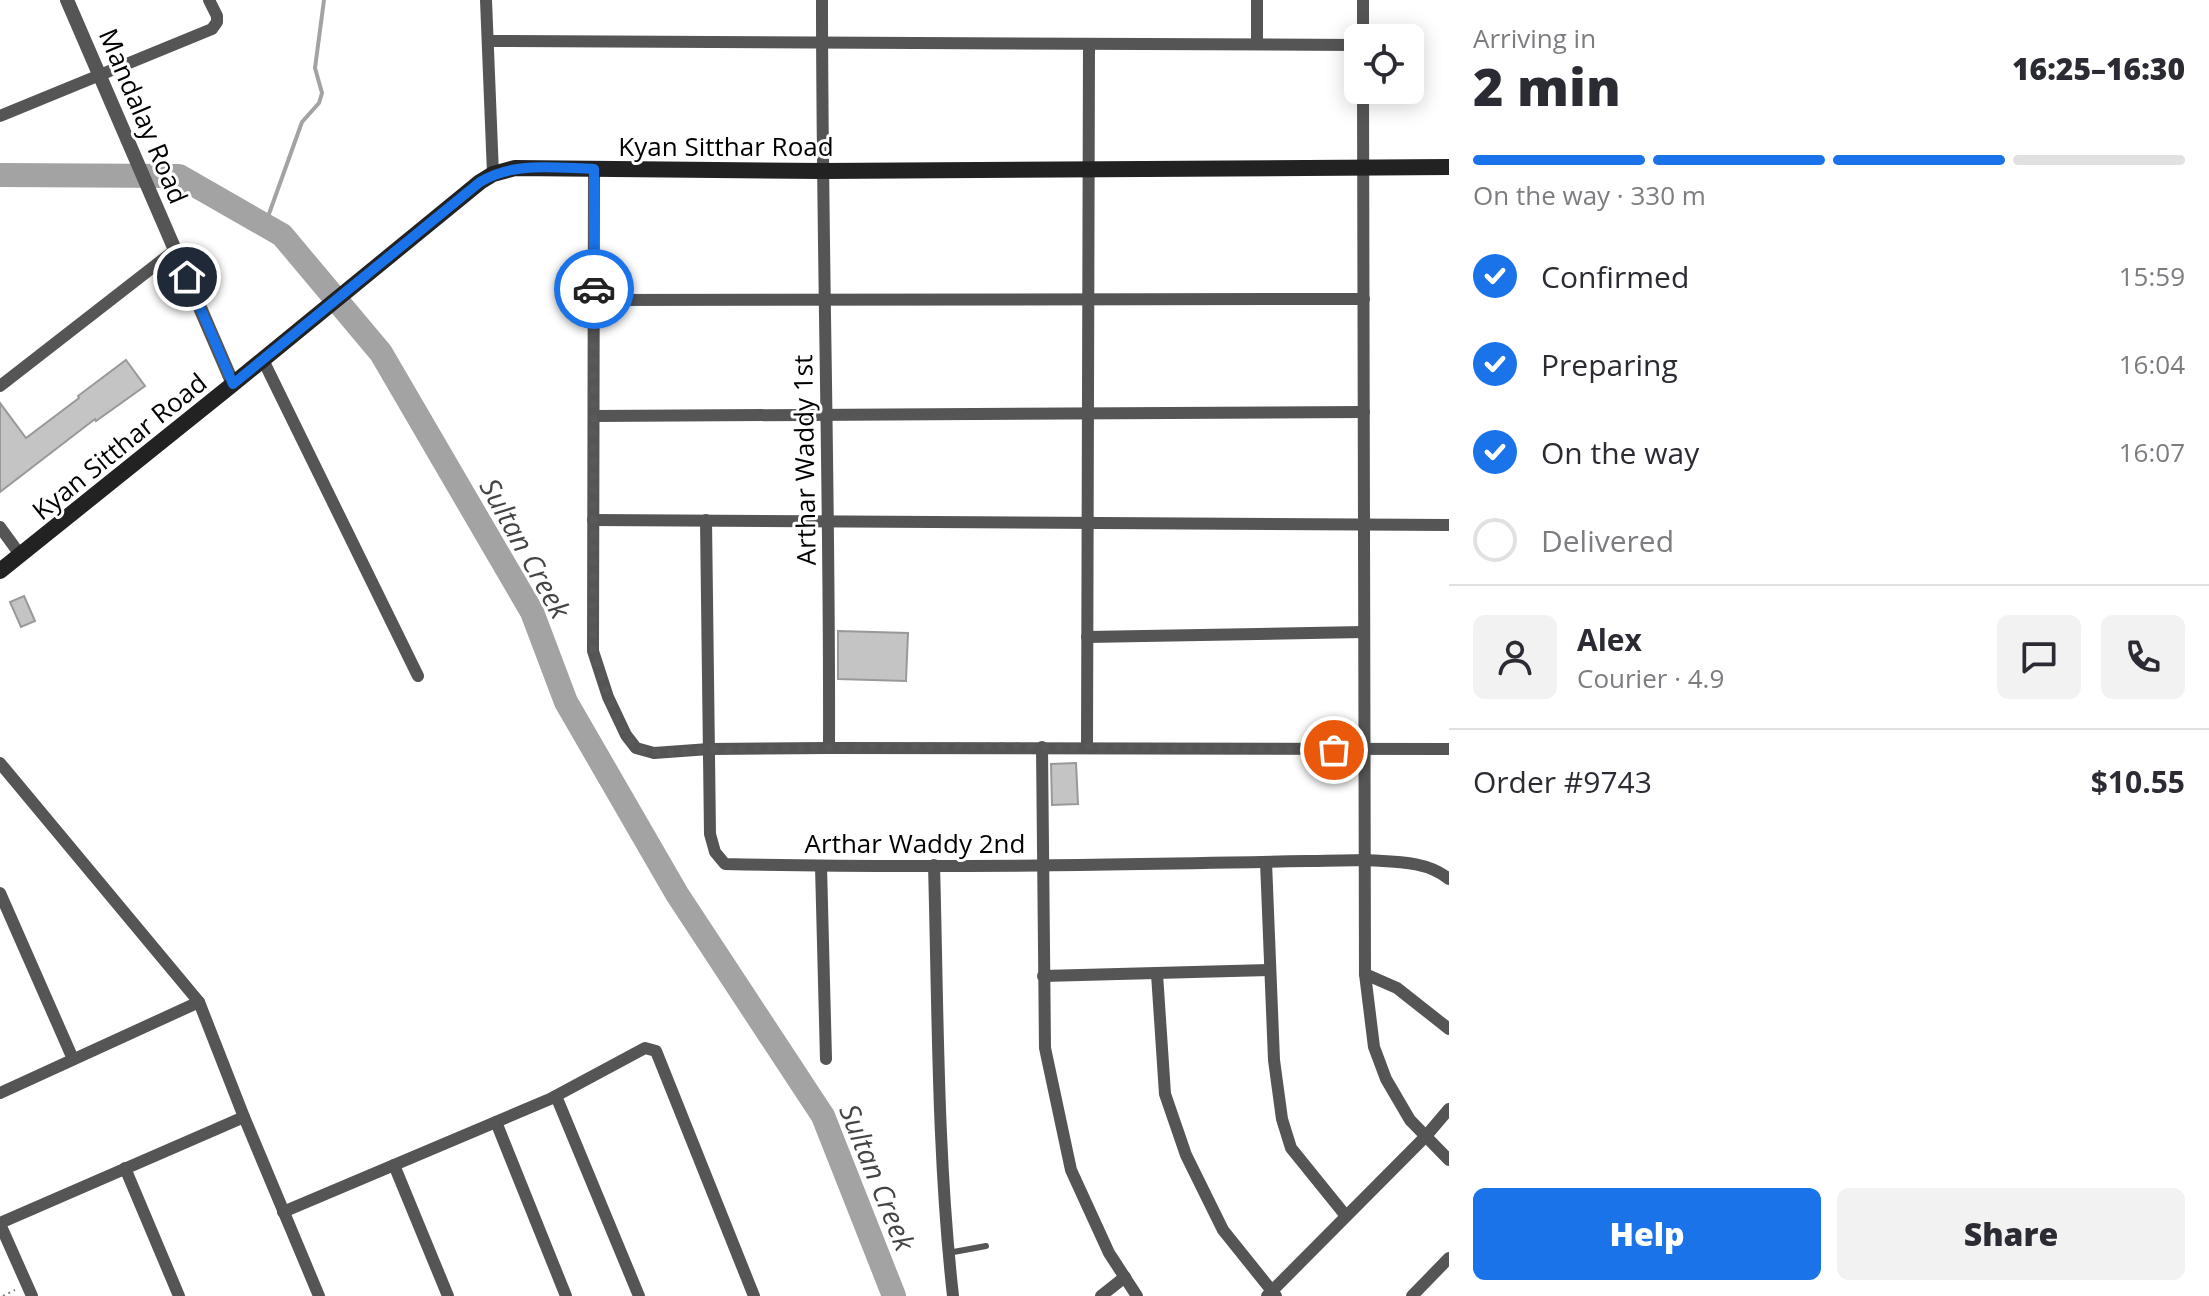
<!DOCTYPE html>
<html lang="en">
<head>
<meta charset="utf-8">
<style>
	:root { --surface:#fff; --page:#f2f2f3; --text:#2b2b33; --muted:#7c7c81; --line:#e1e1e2; --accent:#1a73e8 }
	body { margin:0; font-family:"Open Sans",sans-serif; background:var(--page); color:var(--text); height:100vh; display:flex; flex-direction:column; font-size:30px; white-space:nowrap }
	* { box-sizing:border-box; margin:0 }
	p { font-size:26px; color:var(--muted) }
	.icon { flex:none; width:44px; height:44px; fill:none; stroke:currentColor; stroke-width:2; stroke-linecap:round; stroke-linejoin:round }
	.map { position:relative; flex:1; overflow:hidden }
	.panel { display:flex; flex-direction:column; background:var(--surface); width:760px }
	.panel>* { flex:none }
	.tools { position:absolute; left:1344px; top:24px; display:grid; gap:16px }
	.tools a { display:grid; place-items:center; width:80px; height:80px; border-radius:12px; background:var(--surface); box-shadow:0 4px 20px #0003; font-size:40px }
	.pin { position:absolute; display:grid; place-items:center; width:68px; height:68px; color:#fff; margin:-34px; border:4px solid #fff; border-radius:50%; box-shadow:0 2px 8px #0007 }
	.courier { position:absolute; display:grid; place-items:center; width:80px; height:80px; margin:-40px; border:6px solid #1a73e8; border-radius:50%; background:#fff; color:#222; box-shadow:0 2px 10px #0007 }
	.headline em { font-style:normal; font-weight:800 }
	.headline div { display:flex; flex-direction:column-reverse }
	.headline { display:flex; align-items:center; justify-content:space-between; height:136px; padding:0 24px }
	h1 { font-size:52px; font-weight:800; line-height:60px }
	.bar { display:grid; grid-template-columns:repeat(4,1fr); gap:12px 8px; align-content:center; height:96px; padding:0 24px }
	.bar i { height:10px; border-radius:6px; background:var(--line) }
	.bar .selected { background:var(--accent) }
	.bar p { grid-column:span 4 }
	.line { display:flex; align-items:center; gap:20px; padding:0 24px; border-top:2px solid var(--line) }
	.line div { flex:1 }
	.round { display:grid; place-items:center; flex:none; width:84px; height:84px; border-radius:12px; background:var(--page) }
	ol { padding:0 24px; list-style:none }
	li { display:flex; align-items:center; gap:24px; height:88px }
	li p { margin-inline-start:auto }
	li .icon { padding:8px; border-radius:50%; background:var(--accent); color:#fff; stroke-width:4 }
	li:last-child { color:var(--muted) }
	li i { width:44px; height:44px; border:4px solid var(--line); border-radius:50% }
	.cta { display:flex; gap:16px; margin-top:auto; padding:16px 24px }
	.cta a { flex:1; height:92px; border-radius:12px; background:var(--accent); color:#fff; font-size:32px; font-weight:800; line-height:92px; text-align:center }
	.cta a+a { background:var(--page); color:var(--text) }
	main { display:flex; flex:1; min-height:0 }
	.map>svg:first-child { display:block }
</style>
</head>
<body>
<main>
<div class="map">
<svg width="1449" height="1296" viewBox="0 0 1449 1296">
	<rect width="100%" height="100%" fill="#fff"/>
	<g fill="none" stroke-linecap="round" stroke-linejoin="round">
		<path stroke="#a3a3a3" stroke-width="4" d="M265 225 302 122 319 103 322 93 315 68 324 0"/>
		<path stroke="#a3a3a3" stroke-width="24" d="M0 175 179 176 282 235 381 353 532 612 566 702 677 894 823 1116 894 1296"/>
	</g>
	<g fill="#c4c4c4" stroke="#999" stroke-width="2">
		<path d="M126 360 145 386 96 421 95 419 0 492V403L26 438 79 398 78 396Z"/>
		<path d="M24 596 35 621 21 627 10 602Z"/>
		<path d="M838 631 908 633 906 681 838 679Z"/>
		<path d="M1076 763 1078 804 1052 805 1051 764Z"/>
	</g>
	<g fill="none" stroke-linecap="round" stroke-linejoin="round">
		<path stroke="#777" stroke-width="2" stroke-dasharray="2 4" stroke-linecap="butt" d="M3 1296 15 1290"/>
		<path stroke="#555" stroke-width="6" d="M948 1253 986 1246"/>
		<g stroke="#555" stroke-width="12">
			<path d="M486 0 493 174"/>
			<path d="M822 0C822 249 830 498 829 748"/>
			<path d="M1363 38V0"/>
			<path d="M488 41 1358 45"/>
			<path d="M1257 44V0"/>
			<path d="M1363 90 1365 974 1374 1047 1386 1079 1410 1120 1449 1160"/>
			<path d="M0 116 212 29 217 22V16L209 0"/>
			<path d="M594 169 593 651 608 697 626 735 636 748 654 753 709 749 829 748 1449 749"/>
			<path d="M594 300 1364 299"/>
			<path d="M263 360 418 676"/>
			<path d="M0 386 175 250"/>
			<path d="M594 416 1364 412"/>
			<path d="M593 520 1449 525"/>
			<path d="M706 520 710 834 715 852 725 864C938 869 1152 864 1365 860 1393 862 1426 860 1449 879"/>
			<path d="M0 527 21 556"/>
			<path d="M1087 637 1364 632"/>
			<path d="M1042 747 1045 1048 1071 1170 1109 1253 1137 1296"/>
			<path d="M1087 747 1089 44"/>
			<path d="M0 763 199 1002 244 1117 319 1296"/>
			<path d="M1266 862 1274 1060 1282 1119 1291 1148 1346 1216"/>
			<path d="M934 865C938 1008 937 1153 953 1296"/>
			<path d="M821 866 826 1059"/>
			<path d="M0 893 73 1059"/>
			<path d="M1157 974 1165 1094 1186 1155 1223 1230 1276 1296"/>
			<path d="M1365 974 1397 988 1449 1029"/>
			<path d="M1043 976 1269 970"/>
			<path d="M0 1093 199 1002"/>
			<path d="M556 1096 639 1296"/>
			<path d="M496 1122 566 1296"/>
			<path d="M394 1165 448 1296"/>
			<path d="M125 1168 179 1296"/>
			<path d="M283 1212 550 1099 645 1048 656 1051 754 1296"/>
			<path d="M0 1223 244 1117"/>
			<path d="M0 1224 32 1296"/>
			<path d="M1101 1296 1125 1277"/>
			<path d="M1267 1296 1426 1136 1449 1109"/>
			<path d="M1412 1296 1449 1258"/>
		</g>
		<path stroke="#555" stroke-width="14" d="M67 0 233 384"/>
		<path stroke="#222" stroke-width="16" d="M0 571 233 384 480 182 493 174 515 168 822 171 1449 167"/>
	</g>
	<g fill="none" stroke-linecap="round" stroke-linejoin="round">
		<path stroke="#595959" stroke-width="8" stroke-dasharray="0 14.4" d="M594 289 593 651C600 672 619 738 638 748 655 758 691 750 710 749 728 749 746 749 765 748 954 745 1144 747 1334 750"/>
		<path stroke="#1a73e8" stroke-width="10" d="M187 277 233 384 480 182C514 161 556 168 594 169V289"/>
	</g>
	<g text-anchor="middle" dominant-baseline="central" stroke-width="6" stroke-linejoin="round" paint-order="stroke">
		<g font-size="26" fill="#000" stroke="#fff">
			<text transform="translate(144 116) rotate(67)">Mandalay Road</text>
			<text x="726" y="146">Kyan Sitthar Road</text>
			<text transform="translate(119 446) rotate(-39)">Kyan Sitthar Road</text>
			<text transform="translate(804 460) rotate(-91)">Arthar Waddy 1st</text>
			<text x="915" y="843">Arthar Waddy 2nd</text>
		</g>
		<g font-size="28" font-style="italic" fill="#444" stroke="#fff">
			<text transform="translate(526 548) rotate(61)">Sultan Creek</text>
			<text transform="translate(878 1177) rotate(68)">Sultan Creek</text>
		</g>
	</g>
</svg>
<div class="tools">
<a><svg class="icon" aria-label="locate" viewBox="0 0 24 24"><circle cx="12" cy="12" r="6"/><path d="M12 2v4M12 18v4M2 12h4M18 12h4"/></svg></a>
</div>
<div class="pin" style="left:1334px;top:750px;background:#ea580c"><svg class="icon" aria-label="bag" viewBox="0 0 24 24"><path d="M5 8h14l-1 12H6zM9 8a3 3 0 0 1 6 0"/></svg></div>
<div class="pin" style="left:187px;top:277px;background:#1f2937"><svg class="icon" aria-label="home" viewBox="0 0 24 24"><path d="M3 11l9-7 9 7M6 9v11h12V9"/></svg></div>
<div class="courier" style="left:594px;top:289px"><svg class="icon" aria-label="car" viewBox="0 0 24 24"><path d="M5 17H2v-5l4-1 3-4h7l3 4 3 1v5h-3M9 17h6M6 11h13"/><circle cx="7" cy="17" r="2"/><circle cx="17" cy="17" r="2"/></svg></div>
</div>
<section class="panel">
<div class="headline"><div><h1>2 min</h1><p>Arriving in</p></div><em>16:25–16:30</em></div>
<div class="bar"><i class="selected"></i><i class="selected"></i><i class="selected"></i><i></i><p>On the way · 330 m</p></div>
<ol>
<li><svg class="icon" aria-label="check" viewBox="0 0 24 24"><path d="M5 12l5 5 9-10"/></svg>Confirmed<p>15:59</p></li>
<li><svg class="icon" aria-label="check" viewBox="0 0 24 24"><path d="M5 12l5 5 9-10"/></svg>Preparing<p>16:04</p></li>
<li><svg class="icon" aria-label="check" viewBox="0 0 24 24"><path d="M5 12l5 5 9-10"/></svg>On the way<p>16:07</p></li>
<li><i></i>Delivered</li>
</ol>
<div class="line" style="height:144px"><a class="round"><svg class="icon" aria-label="person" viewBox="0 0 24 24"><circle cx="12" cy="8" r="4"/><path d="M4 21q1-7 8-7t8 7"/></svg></a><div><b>Alex</b><p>Courier · 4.9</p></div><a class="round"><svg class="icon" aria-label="chat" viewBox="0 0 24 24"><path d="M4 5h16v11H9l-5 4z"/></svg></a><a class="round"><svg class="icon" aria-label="phone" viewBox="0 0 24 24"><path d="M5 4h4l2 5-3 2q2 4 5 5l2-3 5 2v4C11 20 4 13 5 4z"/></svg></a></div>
<div class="line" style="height:104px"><div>Order #9743</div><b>$10.55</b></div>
<div class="cta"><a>Help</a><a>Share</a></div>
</section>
</main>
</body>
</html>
